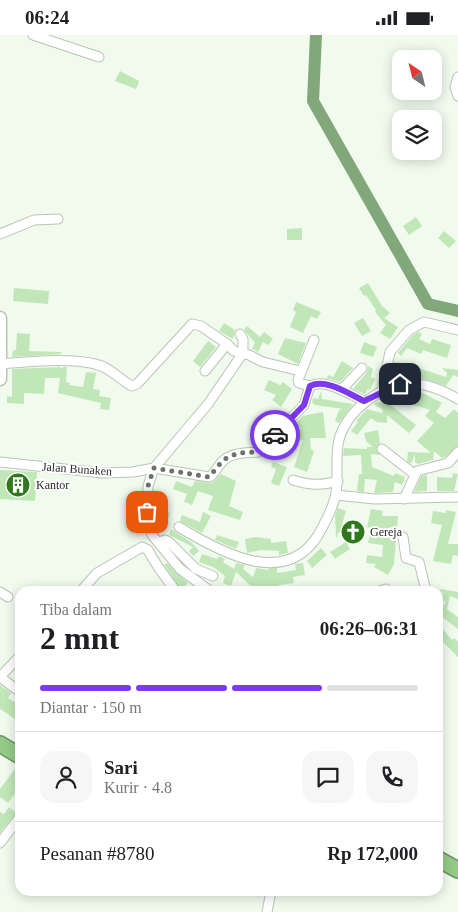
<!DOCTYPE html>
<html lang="id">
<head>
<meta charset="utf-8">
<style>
	:root { --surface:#fff; --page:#f6f6f6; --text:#202124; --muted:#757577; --line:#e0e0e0; --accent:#7c3aed }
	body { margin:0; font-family:"Times New Roman",serif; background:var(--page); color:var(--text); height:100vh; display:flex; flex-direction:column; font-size:19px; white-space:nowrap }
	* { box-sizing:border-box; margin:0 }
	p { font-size:16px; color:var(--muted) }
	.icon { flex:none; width:28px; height:28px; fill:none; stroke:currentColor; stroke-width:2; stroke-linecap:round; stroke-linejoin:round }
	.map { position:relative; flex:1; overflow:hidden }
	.details { position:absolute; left:15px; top:551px; width:428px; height:310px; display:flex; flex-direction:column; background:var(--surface); border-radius:15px; box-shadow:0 2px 12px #0003 }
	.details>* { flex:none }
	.needle { width:32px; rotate:325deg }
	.fabs { position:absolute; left:392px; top:15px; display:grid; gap:10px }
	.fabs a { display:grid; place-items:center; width:50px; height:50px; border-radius:10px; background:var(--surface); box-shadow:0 2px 12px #0003; font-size:25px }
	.pin { position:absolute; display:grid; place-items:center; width:42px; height:42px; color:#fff; margin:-21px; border-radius:10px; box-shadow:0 2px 8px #0006 }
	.courier { position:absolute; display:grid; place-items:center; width:50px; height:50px; margin:-25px; border:4px solid #7c3aed; border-radius:50%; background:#fff; color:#222; box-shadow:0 1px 6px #0007 }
	.overview em { font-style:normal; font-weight:600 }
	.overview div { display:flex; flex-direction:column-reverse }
	.overview { display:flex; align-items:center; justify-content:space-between; height:85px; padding:0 25px }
	h1 { font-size:32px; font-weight:600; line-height:38px }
	.bar { display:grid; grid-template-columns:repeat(4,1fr); gap:8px 5px; align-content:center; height:60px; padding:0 25px }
	.bar i { height:6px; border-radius:4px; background:var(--line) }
	.bar .current { background:var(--accent) }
	.bar p { grid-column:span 4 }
	.line { display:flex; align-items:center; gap:12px; padding:0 25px; border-top:1px solid var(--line) }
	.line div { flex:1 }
	.round { display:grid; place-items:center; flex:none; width:52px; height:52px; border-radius:15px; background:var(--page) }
	.status { display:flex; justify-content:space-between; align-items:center; height:35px; padding:0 25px; background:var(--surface); direction:ltr }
	.status svg { height:14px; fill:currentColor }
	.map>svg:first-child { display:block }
</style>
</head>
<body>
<div class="status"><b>06:24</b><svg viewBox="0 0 49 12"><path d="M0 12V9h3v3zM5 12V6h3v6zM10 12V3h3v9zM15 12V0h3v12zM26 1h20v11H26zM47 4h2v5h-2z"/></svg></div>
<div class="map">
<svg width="458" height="877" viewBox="0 0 458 877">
	<rect width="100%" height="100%" fill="#f0fbee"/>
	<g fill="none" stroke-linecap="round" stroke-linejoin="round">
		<path stroke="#82a77a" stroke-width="12" d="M316 0 313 66 428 269 458 276"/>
	</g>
	<g fill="#c1e7b8">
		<path d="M120 36 139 46 136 54 115 46Z"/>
		<path d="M416 182 422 191 409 200 403 191Z"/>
		<path d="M302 193V205H287V194Z"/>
		<path d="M444 196 456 206 449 213 438 203Z"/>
		<path d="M368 248 382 271 390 278 384 283 398 292 390 304 380 298 386 290 375 277 376 275 366 260 364 261 359 253Z"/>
		<path d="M14 253 49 256 48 269 13 266Z"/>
		<path d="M296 267 321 277 317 284 311 281 303 298 290 292 296 277 293 275Z"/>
		<path d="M363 283 371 296 362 301 354 288Z"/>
		<path d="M224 288 235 295 233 304 219 296Z"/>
		<path d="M247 291 260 302 264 297 273 304 268 310 263 307 258 317 252 314 255 308 244 295Z"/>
		<path d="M418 297 422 299 419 304 430 309 432 304 451 310 447 323 423 315 421 319 407 313 401 321 398 318 413 300Z"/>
		<path d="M17 298 30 299 29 316 61 317V319L12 322 13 315H16Z"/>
		<path d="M285 303 306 308 298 329 278 319Z"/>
		<path d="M208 306 216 312 200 332 193 326Z"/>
		<path d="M364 307 377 312 373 322 360 318Z"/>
		<path d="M342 326 353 333 340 347 327 343 328 340 333 342Z"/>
		<path d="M394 327 418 330V333L446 342 447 338 442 333 458 335V342L453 340 446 351 424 344 392 339Z"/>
		<path d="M368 331 373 334 371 342 375 344 370 355 368 354 365 359 353 354 367 337Z"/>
		<path d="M60 332 62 334 63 332H67L66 347 70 348 69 350 83 352 86 337 96 338 93 354 100 355 99 361 111 363 109 375 100 374 101 368 58 358 60 343H45L44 359 24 358V369L7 368V361L12 362V334Z"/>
		<path d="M269 345 280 350 283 347 292 354 281 372 272 365 276 360 264 355Z"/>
		<path d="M409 355 419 356 442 368 436 377 445 383 454 374 458 378V411L445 422 442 423 434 416 433 425 418 429 415 427V419L411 429 407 426 408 417 431 418 417 406 434 388 425 381 430 375 394 364 395 357 408 358Z"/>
		<path d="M321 356 322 364 353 369 339 388 335 386 339 375 343 374 315 370 312 367 313 363 318 364Z"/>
		<path d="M383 364 389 366 388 368 416 390 409 398 387 380V388L377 387 371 383 357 400 351 396 358 387 356 386 367 374 382 378 383 375 373 369 376 367 384 368Z"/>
		<path d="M323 377 326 403H310L311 414 314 416 307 437 294 432 303 405 283 407 282 401 288 395 301 394 296 391V388L302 381Z"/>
		<path d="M378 395 380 408 376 414 380 420 371 419 372 432 394 441 395 438 405 442 402 450 395 447 393 457 374 458 377 445 365 444 364 457 357 456 359 439H362L361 420 343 421 344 413 367 414V412H373L366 406 364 398Z"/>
		<path d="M273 427 287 432 279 451 271 448 276 434 271 432Z"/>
		<path d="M0 435 37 437 35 466 0 464Z"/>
		<path d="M453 438 458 439 454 456H437V442L452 443Z"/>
		<path d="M221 439 236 446 229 471 243 477 240 485 208 475 213 461 198 456 192 470 184 467 187 459 173 454 176 446 192 452 195 446 212 448Z"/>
		<path d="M427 440V456L414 457 421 441Z"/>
		<path d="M154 472 170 478 165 492 156 489 159 483 153 481Z"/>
		<path d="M338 473 346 476 342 489 361 496 358 497 356 502 347 499 348 497H339L336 503 335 480Z"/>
		<path d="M371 474 383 476 382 481H398L397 492H390V505L396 506 394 529 388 540 374 532 376 529 366 528 367 520 382 522 383 510 368 508 371 493 367 492Z"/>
		<path d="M446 475 456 477 448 509H458V521L453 520 451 529 433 526 442 490 431 488 433 476 446 478Z"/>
		<path d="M203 477 211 481 202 498 180 486 182 480 200 487Z"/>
		<path d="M171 494 191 507 199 516 193 521 189 516 193 512 169 500Z"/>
		<path d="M217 500 239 507 236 514 215 505Z"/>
		<path d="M256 502 271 504V508L286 506 288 518 279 520V516L261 515 247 518 245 504Z"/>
		<path d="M346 507 350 514 335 524 330 517Z"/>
		<path d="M321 513 327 520 312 533 307 526Z"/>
		<path d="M202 519 217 524 219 521 225 524 223 527 234 534 236 528 245 530 243 534 253 542 256 533 269 535 268 533H277V538L296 535 295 529 303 528 305 540 293 542 294 548 279 550 277 556 263 552 261 556H252L253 553 236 537 231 551 223 548 225 541 213 532 199 527Z"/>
		<path d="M167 528 188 548 183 552 193 551 198 556H182L164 530Z"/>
		<path d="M441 554 458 557V564L450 561 447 574 458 582V594L438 579 446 567 442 566 443 558 440 556Z"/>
		<path d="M441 592 452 605 454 603 458 606V622L438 602V595Z"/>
		<path d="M0 650 11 658 8 663 20 671V687L0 674Z"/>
		<path d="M17 731 20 733V752L8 768 0 762V754Z"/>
		<path d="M9 772 16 778 0 798V777L4 779Z"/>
	</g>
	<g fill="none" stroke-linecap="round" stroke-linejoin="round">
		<defs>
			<g id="street">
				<path d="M33 0 99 22"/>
				<path d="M458 42 455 52 458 61"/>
				<path d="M0 199 34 185 58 184"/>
				<path d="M0 329C27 327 69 322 95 329 110 332 119 344 132 351L137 349 192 289 201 291 227 309"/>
				<path d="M205 336 227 309 234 316 249 320 263 327 300 336"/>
				<path d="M310 351C326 343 349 359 364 366"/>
				<path d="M310 351 299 348 298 345 314 305"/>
				<path d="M341 355 362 333"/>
				<path d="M382 356 390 317 409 295 424 287 458 295"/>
				<path d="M382 414 414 439"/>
				<path d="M0 427 102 438 133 437 154 433 209 442C215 439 217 432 222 427 231 417 246 418 258 417L304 370 310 351"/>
				<path d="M293 445C309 450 321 451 338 446"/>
				<path d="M336 460 375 464 458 462"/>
				<path d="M404 464 417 436 448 428 458 417"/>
				<path d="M179 492C223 519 291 556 322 493 328 482 334 470 336 458 339 440 334 419 340 401 348 379 366 364 386 354 410 342 436 351 458 364"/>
				<path d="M403 502 406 523 419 527 426 556"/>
				<path d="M159 507 165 505 169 507 196 534 213 541"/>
				<path d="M81 556 97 538 142 512 148 515C156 531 165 542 176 556"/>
				<path d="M210 556 180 534 152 500 147 486 148 451 154 433 208 369 243 318V304L240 299"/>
				<path d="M379 556 386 554"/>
				<path d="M0 557 8 562"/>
				<path d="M0 642 20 621"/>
				<path d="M0 642 20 657"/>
				<path d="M0 808 20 782"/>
				<path d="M267 877 271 856"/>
			</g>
			<path id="secondary" d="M0 283V344"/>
			<g id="highway">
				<path d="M0 709 20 721"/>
				<path d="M438 824 458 835"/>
			</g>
		</defs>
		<use href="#street" stroke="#bac4b7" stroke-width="11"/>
		<use href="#secondary" stroke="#bac4b7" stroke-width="15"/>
		<use href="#highway" stroke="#6e9265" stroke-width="18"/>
		<use href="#street" stroke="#fff" stroke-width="9"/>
		<use href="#secondary" stroke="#fff" stroke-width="12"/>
		<use href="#highway" stroke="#94ca88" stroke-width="15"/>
	</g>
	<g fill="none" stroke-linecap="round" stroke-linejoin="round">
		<path stroke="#6d736b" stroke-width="5" stroke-dasharray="0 9" d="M147 477 148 451 154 433 209 442 223 425 229 422 238 418 258 417 275 400"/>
		<path stroke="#7c3aed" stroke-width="6" d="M275 400 304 370 310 351C326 343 349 359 364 366L400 349"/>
	</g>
	<defs>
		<symbol id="building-disc" viewBox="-11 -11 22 22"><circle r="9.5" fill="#30781c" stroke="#fff"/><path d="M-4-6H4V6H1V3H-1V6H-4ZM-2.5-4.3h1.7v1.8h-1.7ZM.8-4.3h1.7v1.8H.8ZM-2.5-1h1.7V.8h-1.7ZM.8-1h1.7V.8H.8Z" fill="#fff"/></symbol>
		<symbol id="church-disc" viewBox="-11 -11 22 22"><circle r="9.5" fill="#30781c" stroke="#fff"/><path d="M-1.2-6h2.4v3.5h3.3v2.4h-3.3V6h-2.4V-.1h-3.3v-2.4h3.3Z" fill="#fff"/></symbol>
	</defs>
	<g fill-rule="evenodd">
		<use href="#building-disc" x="4" y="436" width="28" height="28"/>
		<use href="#church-disc" x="339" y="483" width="28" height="28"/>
	</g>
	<g text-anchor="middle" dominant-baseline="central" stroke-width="4" stroke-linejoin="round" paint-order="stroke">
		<g font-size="12" fill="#262a25" stroke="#fff">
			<text transform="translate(77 434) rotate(4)">Jalan Bunaken</text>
		</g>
		<g font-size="12" fill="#262a25" stroke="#fff" text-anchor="start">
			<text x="36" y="450">Kantor</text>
			<text x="370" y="497">Gereja</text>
		</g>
	</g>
</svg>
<div class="fabs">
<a><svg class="needle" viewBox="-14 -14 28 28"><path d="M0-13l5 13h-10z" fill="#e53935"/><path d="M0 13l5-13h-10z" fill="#757577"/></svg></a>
<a><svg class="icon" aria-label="layers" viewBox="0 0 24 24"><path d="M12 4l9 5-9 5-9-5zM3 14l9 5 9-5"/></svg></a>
</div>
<div class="pin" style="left:147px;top:477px;background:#ea580c"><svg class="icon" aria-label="bag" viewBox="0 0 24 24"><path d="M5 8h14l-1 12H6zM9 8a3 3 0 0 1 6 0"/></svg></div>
<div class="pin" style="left:400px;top:349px;background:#1f2937"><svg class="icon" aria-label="home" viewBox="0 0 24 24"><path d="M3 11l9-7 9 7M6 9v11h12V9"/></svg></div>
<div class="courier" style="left:275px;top:400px"><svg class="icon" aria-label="car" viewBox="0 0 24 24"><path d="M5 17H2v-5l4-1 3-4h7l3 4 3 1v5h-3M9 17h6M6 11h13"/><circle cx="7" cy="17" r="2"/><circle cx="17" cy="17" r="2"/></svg></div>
<section class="details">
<div class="overview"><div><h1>2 mnt</h1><p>Tiba dalam</p></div><em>06:26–06:31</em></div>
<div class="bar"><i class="current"></i><i class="current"></i><i class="current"></i><i></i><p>Diantar · 150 m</p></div>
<div class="line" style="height:90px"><a class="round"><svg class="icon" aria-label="person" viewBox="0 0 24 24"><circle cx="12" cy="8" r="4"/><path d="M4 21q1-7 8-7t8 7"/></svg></a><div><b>Sari</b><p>Kurir · 4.8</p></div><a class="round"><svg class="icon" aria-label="chat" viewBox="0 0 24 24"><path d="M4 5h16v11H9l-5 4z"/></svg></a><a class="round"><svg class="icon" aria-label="phone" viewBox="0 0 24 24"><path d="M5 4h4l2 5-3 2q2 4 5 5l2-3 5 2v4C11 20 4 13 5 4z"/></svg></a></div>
<div class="line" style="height:65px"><div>Pesanan #8780</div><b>Rp 172,000</b></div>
</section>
</div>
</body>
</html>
